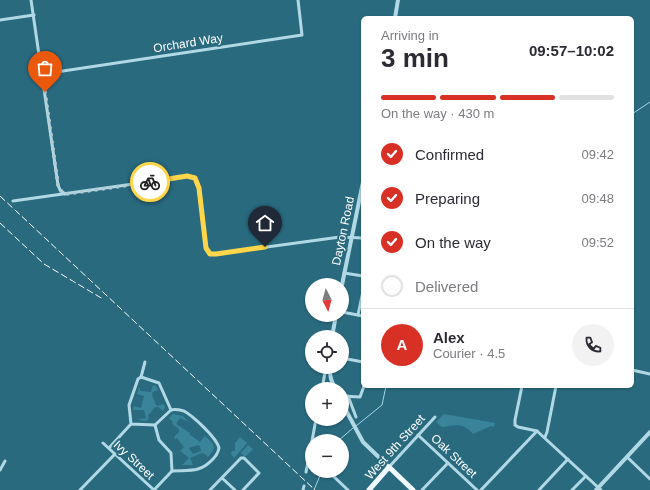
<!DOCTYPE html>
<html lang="en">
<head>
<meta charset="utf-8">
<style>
	:root { --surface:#fff; --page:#f2f2f3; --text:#2b2b33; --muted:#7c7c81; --line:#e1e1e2; --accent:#d93025 }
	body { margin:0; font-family:Arial,sans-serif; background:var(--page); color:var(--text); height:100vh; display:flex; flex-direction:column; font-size:15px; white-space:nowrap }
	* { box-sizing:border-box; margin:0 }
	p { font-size:13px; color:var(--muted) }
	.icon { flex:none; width:22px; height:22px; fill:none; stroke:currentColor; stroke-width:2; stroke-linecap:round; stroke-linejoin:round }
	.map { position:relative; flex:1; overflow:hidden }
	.panel { position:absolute; left:361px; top:16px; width:273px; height:372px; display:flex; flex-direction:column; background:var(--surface); border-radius:6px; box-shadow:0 1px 3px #0004 }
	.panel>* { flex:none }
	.needle { width:26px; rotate:174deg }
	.tools { position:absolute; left:305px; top:278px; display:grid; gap:8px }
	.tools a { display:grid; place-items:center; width:44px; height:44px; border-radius:50%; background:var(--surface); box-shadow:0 1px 3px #0004; font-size:20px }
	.pin { position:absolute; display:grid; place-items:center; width:34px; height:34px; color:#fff; margin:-41px -17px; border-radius:50% 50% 50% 0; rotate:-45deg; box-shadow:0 0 4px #0007 }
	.pin .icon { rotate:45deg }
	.courier { position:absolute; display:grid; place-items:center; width:40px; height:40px; margin:-20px; border:3px solid #ffd54a; border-radius:50%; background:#fff; color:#222; box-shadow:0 1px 5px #0007 }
	.headline em { font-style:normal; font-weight:700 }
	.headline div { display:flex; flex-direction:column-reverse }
	.headline { display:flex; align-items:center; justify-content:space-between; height:68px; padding:0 20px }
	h1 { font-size:26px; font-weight:700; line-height:30px }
	.bar { display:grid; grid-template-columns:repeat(4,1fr); gap:6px 4px; align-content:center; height:48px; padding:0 20px }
	.bar i { height:5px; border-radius:3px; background:var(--line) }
	.bar .current { background:var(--accent) }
	.bar p { grid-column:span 4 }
	.line { display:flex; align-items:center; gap:10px; padding:0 20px; border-top:1px solid var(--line) }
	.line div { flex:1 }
	.round { display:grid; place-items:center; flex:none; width:42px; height:42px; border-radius:21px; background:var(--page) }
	ol { padding:0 20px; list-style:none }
	li { display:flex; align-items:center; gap:12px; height:44px }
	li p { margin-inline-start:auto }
	li .icon { padding:4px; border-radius:50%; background:var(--accent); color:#fff; stroke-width:4 }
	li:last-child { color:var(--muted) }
	li i { width:22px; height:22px; border:2px solid var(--line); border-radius:50% }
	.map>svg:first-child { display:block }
</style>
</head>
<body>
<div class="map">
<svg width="650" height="490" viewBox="0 0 650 490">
	<rect width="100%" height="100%" fill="#296a7f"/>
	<g fill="#3a849a" fill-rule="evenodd">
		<path d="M153 385 156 386 158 390 153 392 152 395 156 405 158 406 164 404 165 408 163 411 158 407H155L148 416 149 417 147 421 137 420 146 418 144 410H133L134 406 141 408 144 396 137 394 139 388H140V391L151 392Z"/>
		<path d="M173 414 183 416 189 422 180 418 176 424 190 433 189 434 200 442 205 436C214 444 218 447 208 457L205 454 202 453 190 458 193 465H182L189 458 180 451 184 447 177 438 175 439 174 437 179 432V429L172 424 173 422 169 418ZM198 445 200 446 201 451 193 454 189 448Z"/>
		<path d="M444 414 495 423 494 427 491 426 473 434C463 422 456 425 442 427L436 422Z"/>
		<path d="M240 437 247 443 234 458 231 454 232 451H235V443Z"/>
		<path d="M248 445 253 449 245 457 241 453Z"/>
	</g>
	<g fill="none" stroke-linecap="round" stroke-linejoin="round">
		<g stroke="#a5d7e5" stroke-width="1">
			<path d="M632 114 650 102"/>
			<path d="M356 426 382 405 386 386"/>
			<path d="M338 441 353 428"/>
			<path d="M314 490 322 471"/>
		</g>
		<g stroke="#b0d9e5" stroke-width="3">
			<path d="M31 0 58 185 60 190 65 194"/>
			<path d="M0 20 34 15"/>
			<path d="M43 74 302 35 298 0"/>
			<path d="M13 201 190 176 195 178 198 184 206 248 210 253 215 254 340 237 363 238"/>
			<path d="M344 273 363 276"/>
			<path d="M342 312 363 316"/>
			<path d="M358 315 363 291"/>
			<path d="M342 358 363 362"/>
			<path d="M632 370 650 374"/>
			<path d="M141 377 145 362"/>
			<path d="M522 386 515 420V425L518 427 537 431 601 490"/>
			<path d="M322 389 326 367"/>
			<path d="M323 389 329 386 335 389"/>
			<path d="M342 396 360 397 364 386"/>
			<path d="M348 396 356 417"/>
			<path d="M171 410C175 409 180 410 184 411 193 416 217 438 219 448 218 453 217 455 213 459 200 473 190 470 172 471"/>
			<path d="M155 425 159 440 171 453 172 471"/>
			<path d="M418 435 477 490"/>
			<path d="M545 437 547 432 556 386"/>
			<path d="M312 441 316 419"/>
			<path d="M103 443 154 490"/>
			<path d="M109 448 131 424 129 405 138 379 141 377 159 383 171 410 155 425 131 424"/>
			<path d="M627 457 650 479"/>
			<path d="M389 467 435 417"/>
			<path d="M0 470 5 461"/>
			<path d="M306 472 312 441"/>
			<path d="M331 474 348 490"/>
			<path d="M222 478 235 490"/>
			<path d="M80 490 115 454"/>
			<path d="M154 490 172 471"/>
			<path d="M210 490 241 458H244L259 473 243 490"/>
			<path d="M303 490 304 486"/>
			<path d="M422 490 448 463"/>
			<path d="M481 490 537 431"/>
			<path d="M539 490 568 459"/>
			<path d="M572 490 586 476"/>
		</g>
		<g stroke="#b0d9e5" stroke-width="4">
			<path d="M395 18 398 0"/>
			<path d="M342 285 363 182"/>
			<path d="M332 337 336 315"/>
			<path d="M329 367 331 379 335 389"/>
			<path d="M342 403 363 442 389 467"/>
			<path d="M596 490 650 432"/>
		</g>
		<path stroke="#f0f9fd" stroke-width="5" d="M369 490 389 467 413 490"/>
		<g stroke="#fff" stroke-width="1" stroke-dasharray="7 3" stroke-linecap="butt">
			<path d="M0 196 315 490"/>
			<path d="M0 223 44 264 103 299"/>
		</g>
	</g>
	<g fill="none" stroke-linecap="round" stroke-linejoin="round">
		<path stroke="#b4cbd2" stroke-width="4" stroke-dasharray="0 7.2" d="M45 92 58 185C59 190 62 192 66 194L150 182"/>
		<path stroke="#ffd54a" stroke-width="5" d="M150 182 187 176 195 178 199 188 206 248 210 254H216L265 247"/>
	</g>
	<g text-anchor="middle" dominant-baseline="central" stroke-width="4" stroke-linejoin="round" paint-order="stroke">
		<g font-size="12" fill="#fff" stroke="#296a7f">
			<text transform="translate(188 43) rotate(-9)">Orchard Way</text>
			<text transform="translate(343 231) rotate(-78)">Dayton Road</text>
			<text transform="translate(395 447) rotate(-48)">West 9th Street</text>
			<text transform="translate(454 456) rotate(43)">Oak Street</text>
			<text transform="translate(134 460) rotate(43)">Ivy Street</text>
		</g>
	</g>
</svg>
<div class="tools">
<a><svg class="needle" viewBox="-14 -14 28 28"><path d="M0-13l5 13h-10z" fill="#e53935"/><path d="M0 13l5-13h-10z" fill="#7c7c81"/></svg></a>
<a><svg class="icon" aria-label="locate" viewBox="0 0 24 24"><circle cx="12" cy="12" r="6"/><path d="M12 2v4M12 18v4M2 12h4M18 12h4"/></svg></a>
<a>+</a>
<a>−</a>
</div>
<div class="pin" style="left:45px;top:92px;background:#ea580c"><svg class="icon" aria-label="bag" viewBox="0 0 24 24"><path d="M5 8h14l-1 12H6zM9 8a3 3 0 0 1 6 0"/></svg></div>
<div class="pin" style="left:265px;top:247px;background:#1f2937"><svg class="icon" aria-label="home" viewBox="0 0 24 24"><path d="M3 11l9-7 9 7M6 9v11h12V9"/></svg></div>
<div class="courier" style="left:150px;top:182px"><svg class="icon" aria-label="bike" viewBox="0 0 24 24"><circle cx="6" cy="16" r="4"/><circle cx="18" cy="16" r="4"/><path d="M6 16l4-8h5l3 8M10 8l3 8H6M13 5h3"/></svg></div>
<section class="panel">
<div class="headline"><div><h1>3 min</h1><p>Arriving in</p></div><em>09:57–10:02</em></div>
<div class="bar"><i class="current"></i><i class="current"></i><i class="current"></i><i></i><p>On the way · 430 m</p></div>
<ol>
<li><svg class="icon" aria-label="check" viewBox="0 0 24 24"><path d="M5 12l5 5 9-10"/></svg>Confirmed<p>09:42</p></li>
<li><svg class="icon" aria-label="check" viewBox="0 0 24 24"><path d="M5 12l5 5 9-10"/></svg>Preparing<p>09:48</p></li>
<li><svg class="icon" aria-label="check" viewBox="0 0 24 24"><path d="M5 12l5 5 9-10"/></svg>On the way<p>09:52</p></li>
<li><i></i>Delivered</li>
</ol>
<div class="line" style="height:72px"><b class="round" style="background:var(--accent);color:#fff">A</b><div><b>Alex</b><p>Courier · 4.5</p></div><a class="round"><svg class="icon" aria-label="phone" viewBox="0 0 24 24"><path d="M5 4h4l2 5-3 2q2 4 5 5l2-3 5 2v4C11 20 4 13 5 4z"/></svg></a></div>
</section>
</div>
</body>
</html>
